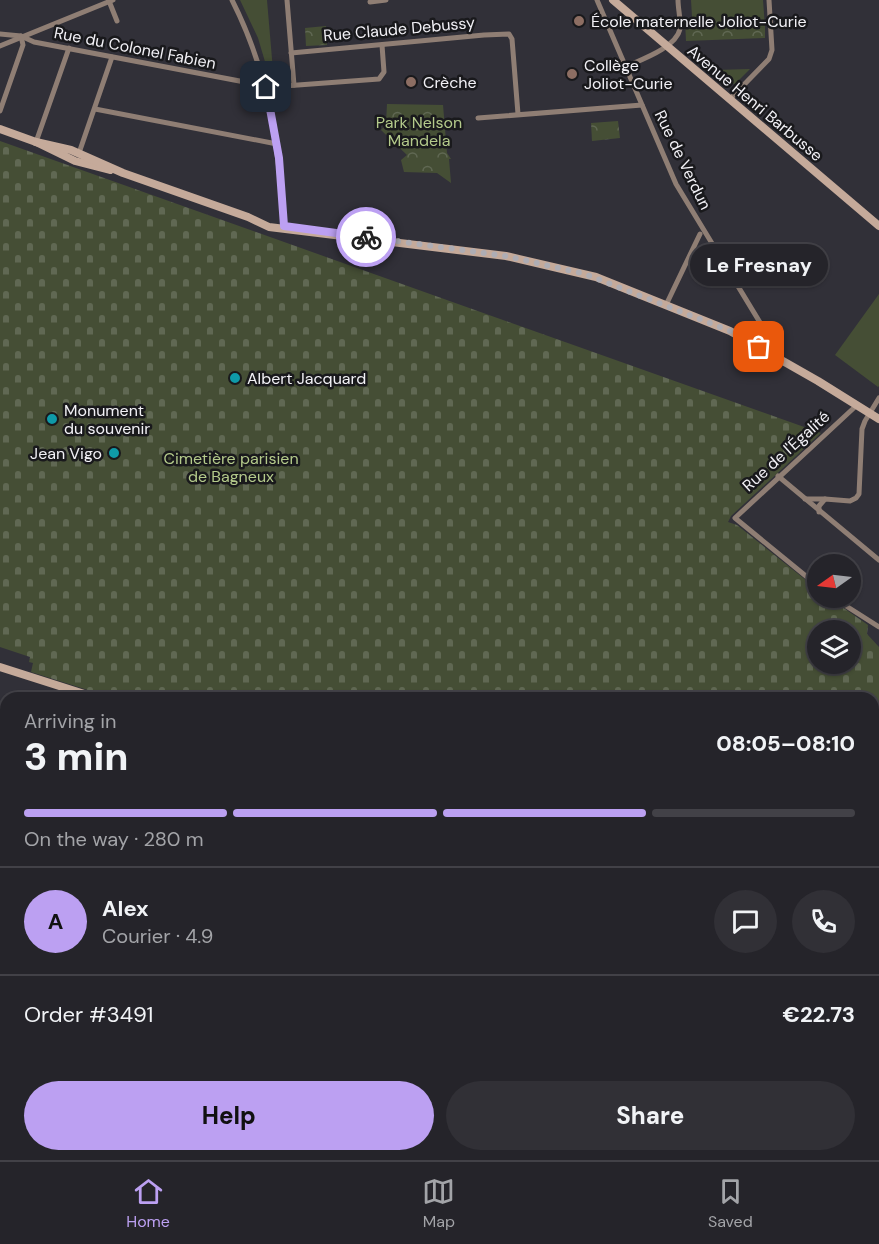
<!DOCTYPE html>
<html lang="en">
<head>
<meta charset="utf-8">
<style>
	:root { --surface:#25242a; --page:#313036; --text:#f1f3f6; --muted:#a3a4a8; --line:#424147; --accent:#bca0f2 }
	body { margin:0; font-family:"DM Sans",sans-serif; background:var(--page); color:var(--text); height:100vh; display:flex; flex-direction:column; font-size:22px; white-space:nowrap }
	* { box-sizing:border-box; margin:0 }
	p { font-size:20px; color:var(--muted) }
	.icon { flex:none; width:33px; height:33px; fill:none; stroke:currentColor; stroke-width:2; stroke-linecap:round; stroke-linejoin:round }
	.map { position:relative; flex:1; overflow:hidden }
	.sheet { position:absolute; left:0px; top:692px; width:879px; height:470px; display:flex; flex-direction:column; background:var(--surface); border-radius:18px 18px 0 0; box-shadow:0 2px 4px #0004,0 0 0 2px var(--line) }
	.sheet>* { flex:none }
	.needle { width:39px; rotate:256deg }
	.controls { position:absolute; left:807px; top:554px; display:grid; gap:12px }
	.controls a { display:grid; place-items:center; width:54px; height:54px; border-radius:50%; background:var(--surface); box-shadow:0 2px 4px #0004,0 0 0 2px var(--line); font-size:30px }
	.pin { position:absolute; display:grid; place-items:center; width:51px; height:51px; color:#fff; margin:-26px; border-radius:12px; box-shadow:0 3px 9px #0006 }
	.courier { position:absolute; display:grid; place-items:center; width:60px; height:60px; margin:-30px; border:4px solid #bca0f2; border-radius:50%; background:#fff; color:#222; box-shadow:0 2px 8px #0007 }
	.bubble { position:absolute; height:42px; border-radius:21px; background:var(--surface); box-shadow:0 2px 4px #0004,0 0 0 2px var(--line); font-size:20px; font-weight:800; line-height:42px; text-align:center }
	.head em { font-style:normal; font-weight:800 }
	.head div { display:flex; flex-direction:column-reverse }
	.head { display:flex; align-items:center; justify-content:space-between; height:102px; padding:0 24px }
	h1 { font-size:39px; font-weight:800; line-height:45px }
	.bar { display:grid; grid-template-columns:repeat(4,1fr); gap:9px 6px; align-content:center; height:72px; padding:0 24px }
	.bar i { height:8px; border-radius:4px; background:var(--line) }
	.bar .active { background:var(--accent) }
	.bar p { grid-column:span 4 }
	.line { display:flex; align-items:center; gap:15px; padding:0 24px; border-top:2px solid var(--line) }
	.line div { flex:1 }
	.round { display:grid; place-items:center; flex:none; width:63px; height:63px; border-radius:32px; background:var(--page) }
	.action { display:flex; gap:12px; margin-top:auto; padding:12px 24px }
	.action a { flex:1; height:69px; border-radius:36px; background:var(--accent); color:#111; font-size:24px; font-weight:800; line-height:69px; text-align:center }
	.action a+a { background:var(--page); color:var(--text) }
	.menu { display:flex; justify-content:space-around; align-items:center; height:84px; border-top:2px solid var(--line); background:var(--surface); font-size:16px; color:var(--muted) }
	.menu a { display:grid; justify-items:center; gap:3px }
	.menu .active { color:var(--accent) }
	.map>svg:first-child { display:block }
</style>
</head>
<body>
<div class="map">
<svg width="879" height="1160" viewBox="0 0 879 1160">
	<defs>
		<pattern id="forest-crowns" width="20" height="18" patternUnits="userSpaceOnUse" patternTransform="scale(1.5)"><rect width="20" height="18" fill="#454e35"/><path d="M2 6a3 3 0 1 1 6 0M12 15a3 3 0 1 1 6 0" fill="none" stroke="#606853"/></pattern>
		<pattern id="cemetery-stones" width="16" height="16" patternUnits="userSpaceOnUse" patternTransform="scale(1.5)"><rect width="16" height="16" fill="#454e35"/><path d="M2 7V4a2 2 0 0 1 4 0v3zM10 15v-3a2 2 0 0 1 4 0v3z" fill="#606853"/></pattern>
	</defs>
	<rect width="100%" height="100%" fill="#313038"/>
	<g fill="#454e35">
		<path d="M240 0H267L274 82H271L258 38Z"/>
		<path d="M691 0H763L765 27 750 28 749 17 724 23 692 17Z"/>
		<path d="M713 65 715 70 750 69 735 84 726 83 706 66Z"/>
		<path d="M879 294V386L878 387 835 355Z"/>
	</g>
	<g fill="url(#forest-crowns)">
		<path d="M750 16V28L765 27V38L686 41 685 20 692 17 724 23Z"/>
		<path d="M326 26 327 45 306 46 305 28Z"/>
		<path d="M387 104 443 105 447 153 451 159H449L451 183 437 173 404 172 401 160 407 155 381 130 386 124Z"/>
		<path d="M618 121 620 138 592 141 591 123Z"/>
	</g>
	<path fill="url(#cemetery-stones)" fill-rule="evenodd" d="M0 141 821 433 731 516 728 522 737 525 817 589 818 597H828L868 625 867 634 879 647V728L873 735V698H113L31 672 33 663 29 662 30 657 0 647ZM818 630H850V663H818Z"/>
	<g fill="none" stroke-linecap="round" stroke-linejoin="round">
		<g stroke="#8f7e74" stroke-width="5">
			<path d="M232 0C270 75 278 143 284 226"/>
			<path d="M287 0 294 85"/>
			<path d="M597 0 676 184 773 344 775 356"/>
			<path d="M109 1 117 21"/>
			<path d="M370 2 386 0"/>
			<path d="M0 34 21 36 34 42 271 87 379 79 384 72 382 45"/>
			<path d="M0 46 113 0"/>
			<path d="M291 53 484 35 509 34 512 39 518 114"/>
			<path d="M625 67C640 60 676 48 680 29 681 20 678 9 678 0"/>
			<path d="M730 99 769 59 772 50 769 0"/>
			<path d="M95 109 277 144"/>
			<path d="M0 111 23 45 21 36"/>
			<path d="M478 118 642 105"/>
			<path d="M36 142 69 48"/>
			<path d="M79 153 112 57"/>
			<path d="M666 305 700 234"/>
			<path d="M778 476 879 560"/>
			<path d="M805 499H825"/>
			<path d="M819 512V506L825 499 850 501 856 498 859 494 862 429 865 421 879 398"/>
			<path d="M818 586 735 518 857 405"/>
			<path d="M832 597 879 627"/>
			<path d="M151 1155 164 1160"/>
			<path d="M505 1155 522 1160"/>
			<path d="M711 1155 717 1160"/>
			<path d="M36 1160 39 1155"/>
			<path d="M631 1160 634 1155"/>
		</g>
		<g stroke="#c5aa9a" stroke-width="8">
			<path d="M613 0 879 226"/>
			<path d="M0 129 36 142 75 161 110 170"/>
			<path d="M36 142 71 150 123 173 248 217 269 227 506 256 596 277 730 331 818 381 879 419"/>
			<path d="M0 667 97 698"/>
			<path d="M873 784H879"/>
			<path d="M873 870 879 866"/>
			<path d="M873 901 879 904"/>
			<path d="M0 959 6 961"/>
			<path d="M873 1104H879"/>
			<path d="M873 1145 879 1150"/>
			<path d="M55 1160V1155"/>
			<path d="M230 1160 258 1155"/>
		</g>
		<g stroke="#eecbb6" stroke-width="8">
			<path d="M0 1110 6 1116"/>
			<path d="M109 1155 123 1160"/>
		</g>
		<path stroke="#cbcad0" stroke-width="1.5" d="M127 1155 140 1160"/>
		<defs>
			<g id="rail">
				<path d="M873 921 879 923"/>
				<path d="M0 1040 6 1033"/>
				<path d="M0 1064 6 1058"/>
				<path d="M0 1080 6 1074"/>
			</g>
		</defs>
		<use href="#rail" stroke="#cbcad0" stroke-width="4"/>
		<use href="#rail" stroke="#19191c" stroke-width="1.5" stroke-dasharray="4.5" stroke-linecap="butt"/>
	</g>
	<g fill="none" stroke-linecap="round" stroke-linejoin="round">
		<path stroke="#aeadb4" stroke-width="6" stroke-dasharray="0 10.8" d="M366 237 506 256 585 274 730 331 759 347"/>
		<path stroke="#bca0f2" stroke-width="8" d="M266 87 279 158 284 226 366 237"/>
	</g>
	<g fill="#8d6e63" stroke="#19191c" stroke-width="2">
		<circle cx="579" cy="21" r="6"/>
		<circle cx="572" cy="74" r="6"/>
		<circle cx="411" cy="82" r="6"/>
	</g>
	<g fill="#0f9aa8" stroke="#19191c" stroke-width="2">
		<circle cx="235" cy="378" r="6"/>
		<circle cx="52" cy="419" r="6"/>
		<circle cx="114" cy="453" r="6"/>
	</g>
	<g text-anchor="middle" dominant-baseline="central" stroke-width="5" stroke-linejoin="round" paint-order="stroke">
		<g font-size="16" fill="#f2f1f6" stroke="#19191c" text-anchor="start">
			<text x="591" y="21">École maternelle Joliot-Curie</text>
			<text x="584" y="65">Collège<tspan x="584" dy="18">Joliot-Curie</tspan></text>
			<text x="423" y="82">Crèche</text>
			<text x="247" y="378">Albert Jacquard</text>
			<text x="64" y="410">Monument<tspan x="64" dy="18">du souvenir</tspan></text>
			<text x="102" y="453" text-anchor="end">Jean Vigo</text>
		</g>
		<g font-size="16" fill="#f2f1f6" stroke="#19191c">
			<text transform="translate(399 29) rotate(-5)">Rue Claude Debussy</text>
			<text transform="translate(135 48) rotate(11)">Rue du Colonel Fabien</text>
			<text transform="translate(755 103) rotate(40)">Avenue Henri Barbusse</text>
			<text transform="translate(683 160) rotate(64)">Rue de Verdun</text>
			<text transform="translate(786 451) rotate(-42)">Rue de l'Égalité</text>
		</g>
		<g font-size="16" fill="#b4ca8b" stroke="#19191c">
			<text x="419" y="122">Park Nelson<tspan x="419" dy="18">Mandela</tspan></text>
			<text x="231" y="458">Cimetière parisien<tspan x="231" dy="18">de Bagneux</tspan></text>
		</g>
	</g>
</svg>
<div class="controls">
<a><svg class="needle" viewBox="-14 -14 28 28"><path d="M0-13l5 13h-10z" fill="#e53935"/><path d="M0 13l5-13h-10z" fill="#a3a4a8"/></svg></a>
<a><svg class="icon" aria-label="layers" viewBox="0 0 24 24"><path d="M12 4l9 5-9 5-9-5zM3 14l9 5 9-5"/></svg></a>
</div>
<div class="pin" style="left:759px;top:347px;background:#ea580c"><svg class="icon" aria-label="bag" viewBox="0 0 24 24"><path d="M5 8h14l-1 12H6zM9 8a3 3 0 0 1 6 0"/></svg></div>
<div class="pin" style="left:266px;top:87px;background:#1f2937"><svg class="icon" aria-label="home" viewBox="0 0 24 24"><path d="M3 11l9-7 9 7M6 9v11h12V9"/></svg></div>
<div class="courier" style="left:366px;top:237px"><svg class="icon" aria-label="bike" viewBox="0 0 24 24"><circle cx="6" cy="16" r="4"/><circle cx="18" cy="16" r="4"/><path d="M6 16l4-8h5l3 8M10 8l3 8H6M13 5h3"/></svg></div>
<div class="bubble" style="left:690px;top:244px;width:138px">Le Fresnay</div>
<section class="sheet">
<div class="head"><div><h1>3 min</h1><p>Arriving in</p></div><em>08:05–08:10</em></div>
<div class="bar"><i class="active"></i><i class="active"></i><i class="active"></i><i></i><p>On the way · 280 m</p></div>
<div class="line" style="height:108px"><b class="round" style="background:var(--accent);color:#111">A</b><div><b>Alex</b><p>Courier · 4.9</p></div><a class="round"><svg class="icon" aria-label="chat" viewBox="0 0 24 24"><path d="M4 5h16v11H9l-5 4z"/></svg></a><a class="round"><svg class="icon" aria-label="phone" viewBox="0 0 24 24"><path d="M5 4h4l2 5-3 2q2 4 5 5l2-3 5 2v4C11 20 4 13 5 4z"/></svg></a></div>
<div class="line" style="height:78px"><div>Order #3491</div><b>€22.73</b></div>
<div class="action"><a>Help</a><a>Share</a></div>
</section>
</div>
<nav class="menu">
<a class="active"><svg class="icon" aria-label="home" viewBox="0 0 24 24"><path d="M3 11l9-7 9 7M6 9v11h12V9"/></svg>Home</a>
<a><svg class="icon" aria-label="map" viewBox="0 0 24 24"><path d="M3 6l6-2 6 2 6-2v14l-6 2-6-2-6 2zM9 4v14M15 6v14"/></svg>Map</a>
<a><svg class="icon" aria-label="saved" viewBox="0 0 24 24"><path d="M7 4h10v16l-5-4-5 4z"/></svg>Saved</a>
</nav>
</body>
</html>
